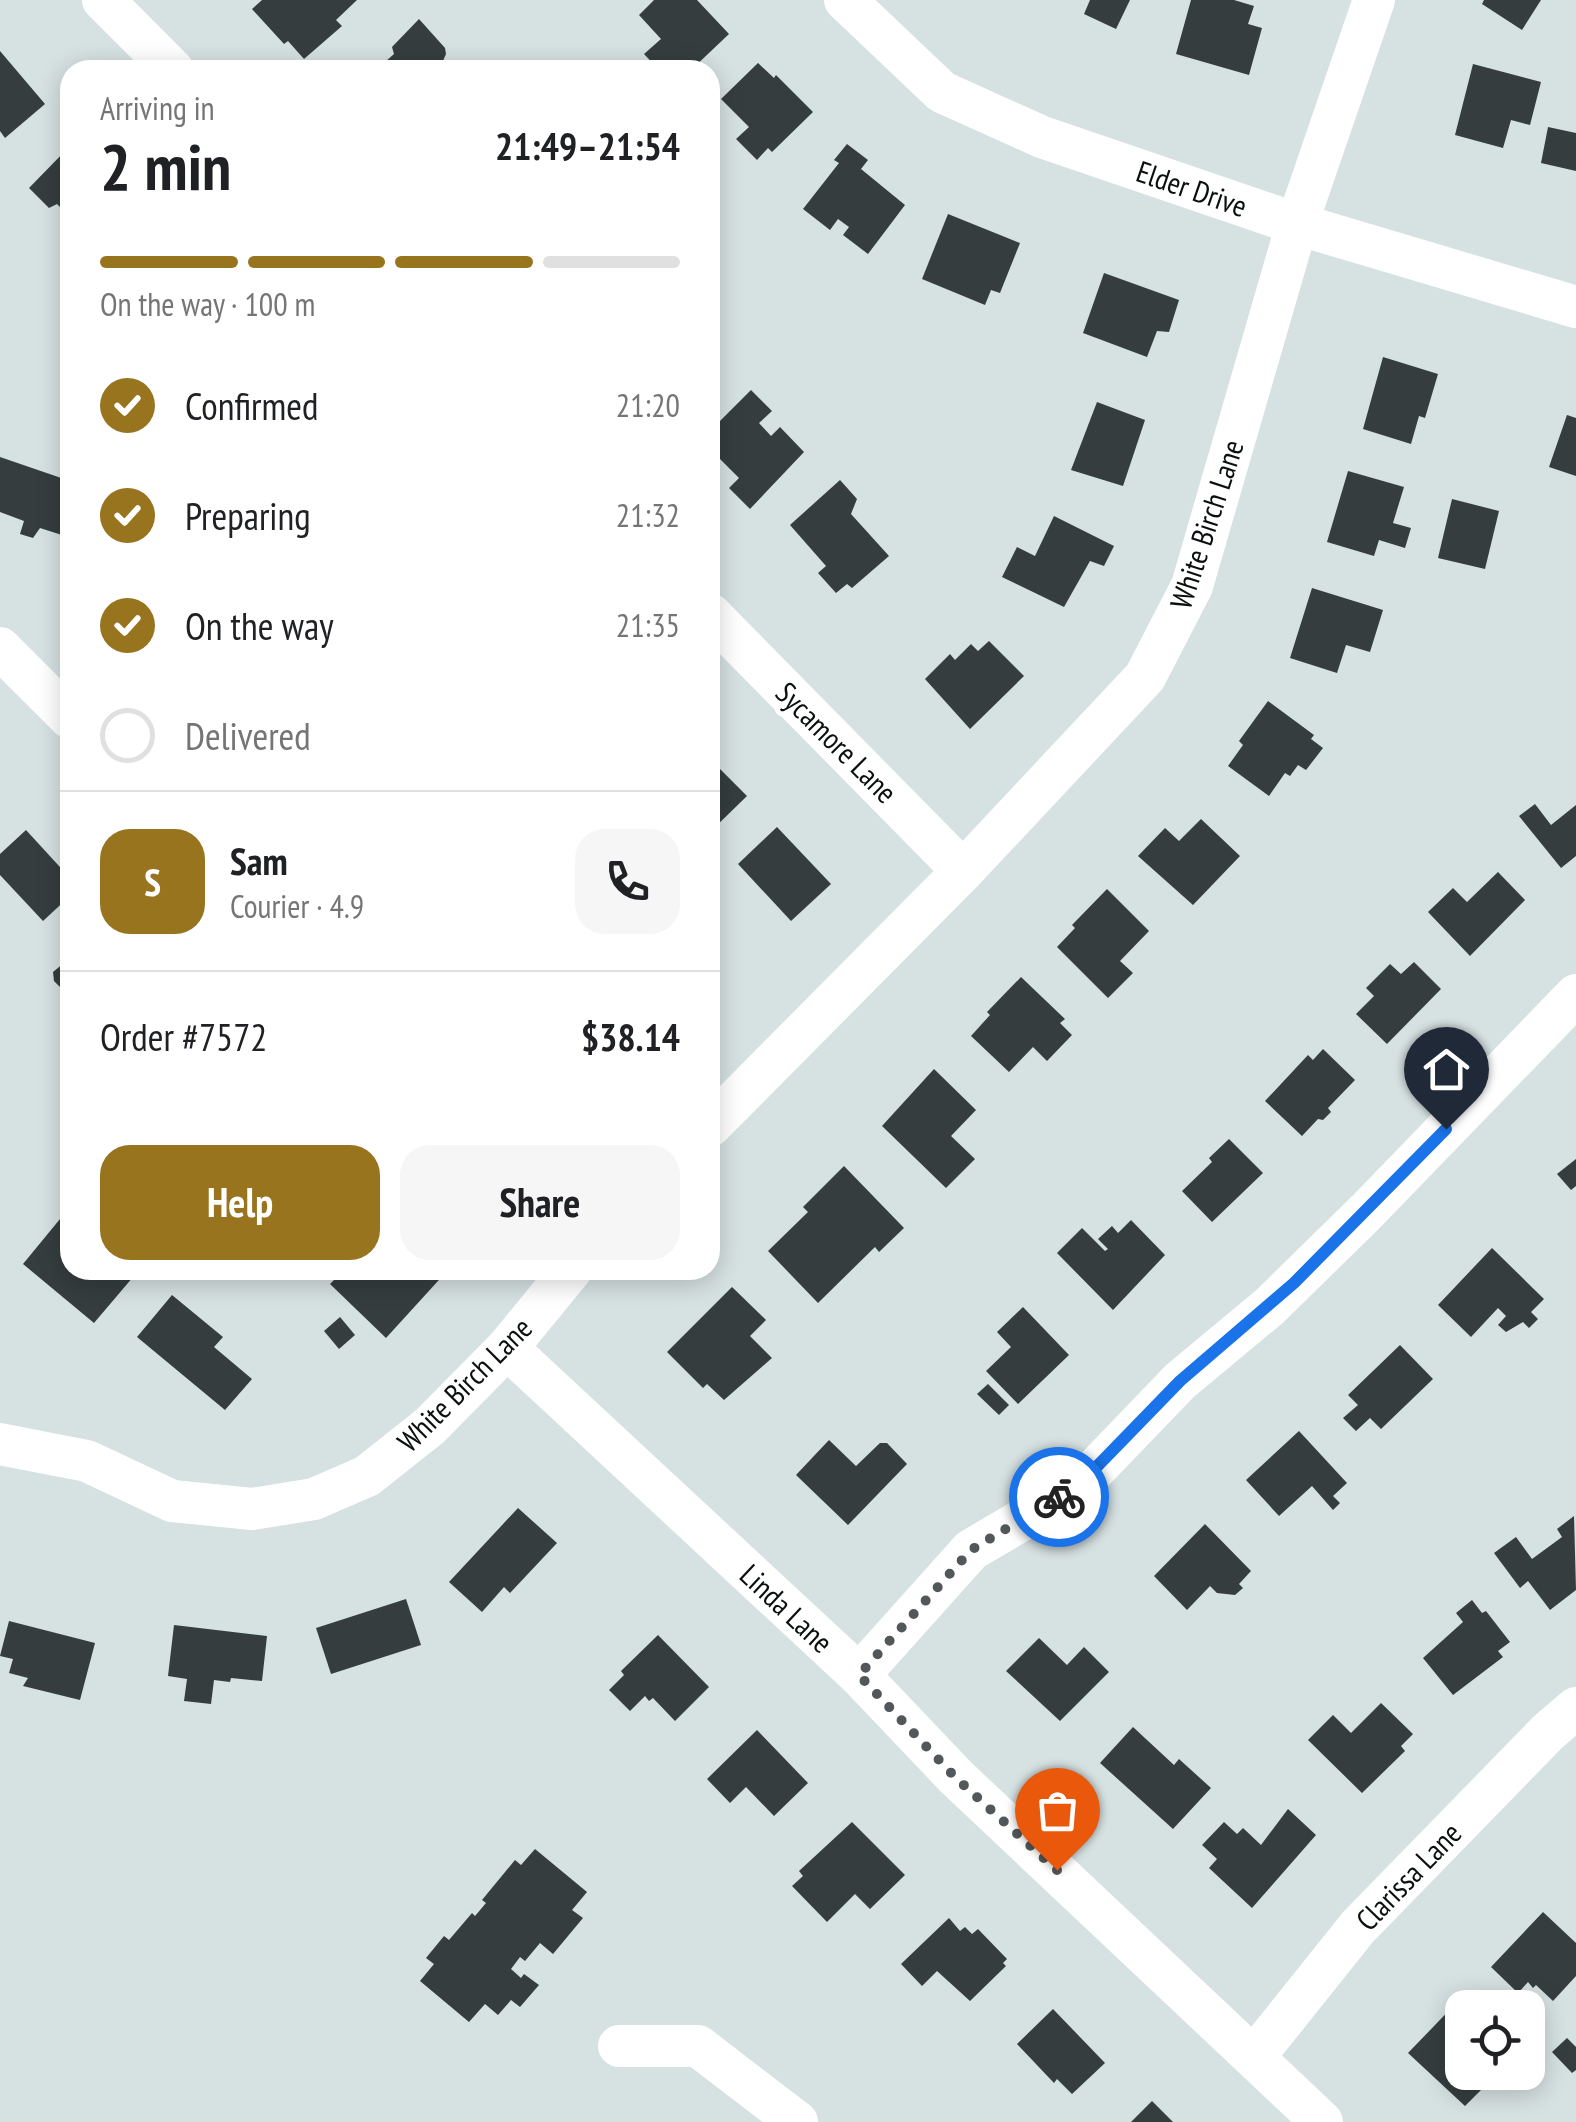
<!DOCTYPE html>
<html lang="en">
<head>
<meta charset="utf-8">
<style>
	:root { --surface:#fff; --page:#f6f6f6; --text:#202124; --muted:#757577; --line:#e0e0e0; --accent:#98741f }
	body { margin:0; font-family:"PT Sans Narrow",sans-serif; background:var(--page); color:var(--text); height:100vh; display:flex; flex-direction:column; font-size:38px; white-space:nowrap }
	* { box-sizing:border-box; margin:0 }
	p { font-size:32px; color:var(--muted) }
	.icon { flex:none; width:55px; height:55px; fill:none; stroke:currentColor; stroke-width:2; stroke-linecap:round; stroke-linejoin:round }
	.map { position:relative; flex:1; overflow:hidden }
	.drawer { position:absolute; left:60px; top:60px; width:660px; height:1220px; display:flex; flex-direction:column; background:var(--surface); border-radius:30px; box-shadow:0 5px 25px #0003 }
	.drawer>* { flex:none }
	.tools { position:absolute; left:1445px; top:1990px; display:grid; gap:20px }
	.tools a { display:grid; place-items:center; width:100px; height:100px; border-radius:20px; background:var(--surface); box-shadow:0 5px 25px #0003; font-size:50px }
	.pin { position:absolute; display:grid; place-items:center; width:85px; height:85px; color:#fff; margin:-102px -42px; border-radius:50% 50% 50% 0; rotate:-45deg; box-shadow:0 0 10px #0007 }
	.pin .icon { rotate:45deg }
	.courier { position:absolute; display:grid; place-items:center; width:100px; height:100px; margin:-50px; border:8px solid #1a73e8; border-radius:50%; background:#fff; color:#222; box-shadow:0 2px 12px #0007 }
	.headline em { font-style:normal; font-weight:700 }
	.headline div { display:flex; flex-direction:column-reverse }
	.headline { display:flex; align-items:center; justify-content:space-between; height:170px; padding:0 40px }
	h1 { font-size:65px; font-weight:700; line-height:75px }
	.bar { display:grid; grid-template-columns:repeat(4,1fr); gap:15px 10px; align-content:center; height:120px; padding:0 40px }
	.bar i { height:12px; border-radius:8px; background:var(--line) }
	.bar .on { background:var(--accent) }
	.bar p { grid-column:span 4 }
	.line { display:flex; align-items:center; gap:25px; padding:0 40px; border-top:2px solid var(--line) }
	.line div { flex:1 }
	.round { display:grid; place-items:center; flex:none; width:105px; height:105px; border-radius:30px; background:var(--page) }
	ol { padding:0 40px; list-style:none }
	li { display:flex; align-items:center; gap:30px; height:110px }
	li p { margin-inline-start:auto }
	li .icon { padding:10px; border-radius:50%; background:var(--accent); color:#fff; stroke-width:4 }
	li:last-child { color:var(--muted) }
	li i { width:55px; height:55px; border:5px solid var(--line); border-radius:50% }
	.button { display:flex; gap:20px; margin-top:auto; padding:20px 40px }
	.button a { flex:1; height:115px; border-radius:30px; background:var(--accent); color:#fff; font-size:40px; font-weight:700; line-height:115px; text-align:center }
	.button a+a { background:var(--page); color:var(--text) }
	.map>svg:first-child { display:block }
</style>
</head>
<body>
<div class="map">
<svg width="1576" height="2122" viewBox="0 0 1576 2122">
	<rect width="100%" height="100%" fill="#d6e1e2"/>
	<g fill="#353d3e">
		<path d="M262 0H357L336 20 342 26 304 59 288 41 284 44 252 9Z"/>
		<path d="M654 0H697L729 34 691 70H659L644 54 661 39 639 15Z"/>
		<path d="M1090 0H1130L1116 29 1084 14Z"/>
		<path d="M1191 0H1234L1254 6 1248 24 1262 28 1249 75 1176 54Z"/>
		<path d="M1484 0H1541L1522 30 1482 4Z"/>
		<path d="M419 19 445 48 446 54 439 70H376L394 54 392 47Z"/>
		<path d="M0 51 45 104 5 138 0 131Z"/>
		<path d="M758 63 774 78 776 75 813 112 772 152 768 148 757 160 736 139 749 127 721 99Z"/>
		<path d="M1473 64 1541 82 1530 125 1511 120 1503 148 1455 135Z"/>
		<path d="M1548 127 1576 133V171L1541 163Z"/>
		<path d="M847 144 868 160 861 169 905 205 868 254 843 235 849 227 838 219 830 230 803 209 839 163 834 160Z"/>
		<path d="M70 146V217L57 204 49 208 29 188Z"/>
		<path d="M948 214 1020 243 1000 293 991 290 985 305 922 279Z"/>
		<path d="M1104 273 1179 300 1169 332 1157 331 1147 357 1083 333Z"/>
		<path d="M1383 357 1438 374 1425 418 1419 416 1411 444 1363 429Z"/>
		<path d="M751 390 772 411 759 423 771 436 780 427 804 452 750 509 729 488 739 478 710 449V431Z"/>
		<path d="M1097 402 1145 420 1123 486 1071 470Z"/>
		<path d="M1567 415 1576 418V476L1549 467Z"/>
		<path d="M0 457 70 481V523L65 536 40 528 33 538 20 534 24 521 0 512Z"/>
		<path d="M1348 471 1404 487 1393 523 1411 528 1405 548 1379 540 1374 556 1327 542Z"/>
		<path d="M840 480 857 499 851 514 889 556 852 588 847 584 836 593 818 573 826 566 790 525Z"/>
		<path d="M1452 499 1499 511 1485 569 1438 558Z"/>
		<path d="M1054 516 1114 546 1104 566 1090 561 1064 607 1002 577 1017 547 1035 556Z"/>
		<path d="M1312 588 1383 610 1370 652 1346 645 1337 673 1290 658Z"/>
		<path d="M989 641 1024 676 970 729 925 679 950 654 955 660 971 644 978 651Z"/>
		<path d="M1268 701 1314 735 1311 739 1323 748 1306 770 1298 765 1290 776 1285 773 1269 796 1228 766 1243 745 1239 741Z"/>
		<path d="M714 763 747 796 710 832V767Z"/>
		<path d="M1535 804 1551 825 1576 805V856L1561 868 1519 816Z"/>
		<path d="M1201 819 1240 856 1193 905 1138 856 1165 828 1179 841Z"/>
		<path d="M777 827 831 884 791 921 738 864Z"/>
		<path d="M26 830 70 878V896L43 921 0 875V854Z"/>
		<path d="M1498 872 1525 900 1470 956 1428 912 1453 888 1467 902Z"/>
		<path d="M1107 889 1149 931 1120 961 1133 973 1108 998 1057 947 1075 928 1072 925Z"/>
		<path d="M70 958V989L61 988 54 981 53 972Z"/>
		<path d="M1414 962 1441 989 1387 1044 1356 1014 1374 996 1366 988 1390 964 1401 974Z"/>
		<path d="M1021 977 1065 1019 1060 1023 1072 1035 1047 1061 1033 1047 1009 1072 971 1036 990 1015 987 1012Z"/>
		<path d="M1323 1049 1355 1080 1328 1108 1331 1112 1323 1120 1318 1119 1302 1136 1265 1101 1308 1055 1313 1060Z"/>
		<path d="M934 1069 976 1110 951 1136 975 1159 946 1188 882 1126Z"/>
		<path d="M1229 1139 1263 1173 1212 1222 1182 1191 1212 1162 1209 1158Z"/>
		<path d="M1576 1159V1186L1571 1190 1557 1174Z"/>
		<path d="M844 1166 904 1228 879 1252 875 1247 818 1303 768 1251 808 1212 803 1207Z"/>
		<path d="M60 1219 70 1228V1270H139L94 1323 23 1264Z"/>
		<path d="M1131 1220 1165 1255 1113 1310 1057 1253 1082 1228 1105 1251 1108 1249 1098 1239 1112 1226 1118 1233Z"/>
		<path d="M1492 1248 1544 1299 1531 1312 1538 1319 1529 1328 1523 1322 1506 1332 1498 1325 1506 1316 1498 1308 1471 1337 1438 1305Z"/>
		<path d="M344 1270H448L386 1338 330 1284Z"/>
		<path d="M732 1287 766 1320 750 1336 772 1358 724 1400 707 1384 703 1388 667 1352Z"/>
		<path d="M172 1295 223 1337 214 1347 252 1379 225 1410 137 1337Z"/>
		<path d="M1023 1307 1069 1355 1018 1404 986 1371 1011 1347 997 1332Z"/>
		<path d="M340 1317 355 1335 339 1349 324 1331Z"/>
		<path d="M1400 1345 1433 1379 1381 1429 1370 1418 1356 1431 1343 1418 1358 1405 1348 1395Z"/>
		<path d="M988 1384 1009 1405 999 1415 977 1394Z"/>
		<path d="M1299 1431 1347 1483 1333 1496 1340 1503 1333 1510 1312 1486 1279 1516 1246 1480Z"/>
		<path d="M829 1440 856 1466 880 1443H887L907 1464 848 1525 796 1475Z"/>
		<path d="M518 1508 557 1543 510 1593 504 1587 482 1612 449 1582Z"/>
		<path d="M1574 1516 1576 1590 1550 1610 1528 1581 1520 1588 1494 1553 1516 1537 1532 1559 1562 1537 1557 1529Z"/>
		<path d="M1205 1524 1251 1571 1239 1584 1243 1588 1235 1595 1217 1593 1210 1586 1187 1610 1154 1576Z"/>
		<path d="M406 1599 421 1645 331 1674 316 1628Z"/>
		<path d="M1472 1600 1482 1613 1486 1611 1510 1642 1498 1651 1503 1657 1453 1695 1423 1658 1463 1622 1456 1613Z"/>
		<path d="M9 1621 95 1643 80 1700 23 1686 28 1678 9 1673 13 1659 0 1656Z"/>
		<path d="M174 1625 267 1636 262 1681 231 1678 230 1682 214 1680 211 1704 184 1701 187 1679 168 1676Z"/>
		<path d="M658 1635 709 1687 675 1721 653 1698 649 1701 645 1696 630 1711 609 1690 624 1675 621 1671Z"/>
		<path d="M1039 1638 1067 1665 1084 1647 1109 1672 1060 1721 1006 1671Z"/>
		<path d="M1381 1703 1413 1734 1401 1746 1405 1751 1362 1793 1308 1740 1333 1715 1351 1733Z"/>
		<path d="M1133 1727 1174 1765 1179 1759 1211 1788 1173 1829 1100 1763Z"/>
		<path d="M757 1730 808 1783 774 1816 746 1787 730 1803 707 1779Z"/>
		<path d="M1288 1809 1316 1835 1252 1908 1209 1868 1217 1859 1202 1845 1224 1822 1237 1834 1243 1828 1261 1845Z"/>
		<path d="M852 1822 905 1875 870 1909 855 1894 827 1922 792 1886 803 1876 799 1871Z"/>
		<path d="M535 1849 587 1892 572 1910 583 1918 553 1954 540 1943 525 1961 520 1957 511 1969 521 1978 524 1974 539 1985 520 2007 511 2000 498 2015 485 2004 469 2022 420 1981 434 1964 426 1958 444 1936 449 1940 472 1913 475 1916 486 1903 482 1900 515 1860 521 1865Z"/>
		<path d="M1543 1912 1576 1943V1976L1553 2001 1536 1985 1533 1988 1528 1982 1518 1993 1491 1967Z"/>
		<path d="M949 1918 960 1931 965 1927 972 1934 978 1929 1007 1959 1003 1963 1006 1966 970 2001 937 1971 922 1986 901 1964Z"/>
		<path d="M1463 1996 1475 2008H1462V2072H1481L1490 2081 1465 2106 1408 2053Z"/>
		<path d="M1053 2009 1105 2063 1072 2094 1057 2079 1054 2083 1017 2044Z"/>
		<path d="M1567 2038 1576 2047V2070L1572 2073 1552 2052Z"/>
		<path d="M1152 2101 1173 2122H1131Z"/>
	</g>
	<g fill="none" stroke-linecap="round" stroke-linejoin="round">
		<g stroke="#fff" stroke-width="42">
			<path d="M103 0 173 70"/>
			<path d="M845 0 942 92 1042 137 1297 224 1576 307"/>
			<path d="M710 614 963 871"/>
			<path d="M0 648 70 718"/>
			<path d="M710 1126 963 871 1145 677 1192 586 1297 224 1374 0"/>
			<path d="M507 1348 859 1675 956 1777 1322 2122"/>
			<path d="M0 1444 87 1461 172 1501 252 1509 314 1499 367 1476 430 1426 507 1348 571 1270"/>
			<path d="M859 1675 971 1550 1078 1487 1180 1381 1269 1307 1367 1211 1576 995"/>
			<path d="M619 2046H698L797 2122"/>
			<path d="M1254 2057 1358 1927 1548 1732 1576 1708"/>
		</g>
	</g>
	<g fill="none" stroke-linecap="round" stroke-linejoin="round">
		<path stroke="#525859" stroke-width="10" stroke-dasharray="0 18" d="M1057 1870 956 1778 859 1675 971 1550 1059 1497"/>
		<path stroke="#1a73e8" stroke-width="12" d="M1059 1497 1078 1486 1180 1381 1294 1283 1446 1129"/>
	</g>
	<g text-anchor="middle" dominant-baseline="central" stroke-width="10" stroke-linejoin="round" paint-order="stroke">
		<g font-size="30" fill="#0b0f0f" stroke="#fff">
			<text transform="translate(1192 188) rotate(19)">Elder Drive</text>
			<text transform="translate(1206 524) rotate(-72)">White Birch Lane</text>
			<text transform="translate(837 742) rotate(45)">Sycamore Lane</text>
			<text transform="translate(464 1384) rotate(-45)">White Birch Lane</text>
			<text transform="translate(787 1608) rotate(43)">Linda Lane</text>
			<text transform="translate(1408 1876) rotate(-46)">Clarissa Lane</text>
		</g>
	</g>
</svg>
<div class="tools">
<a><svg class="icon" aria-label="locate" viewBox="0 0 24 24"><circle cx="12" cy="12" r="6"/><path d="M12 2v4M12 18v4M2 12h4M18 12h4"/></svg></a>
</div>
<div class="pin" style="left:1057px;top:1870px;background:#ea580c"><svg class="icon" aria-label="bag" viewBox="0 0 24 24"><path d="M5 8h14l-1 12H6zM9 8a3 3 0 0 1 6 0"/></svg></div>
<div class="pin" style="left:1446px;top:1129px;background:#1f2937"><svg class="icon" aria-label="home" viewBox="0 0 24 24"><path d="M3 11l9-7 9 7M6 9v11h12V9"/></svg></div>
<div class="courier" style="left:1059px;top:1497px"><svg class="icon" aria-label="bike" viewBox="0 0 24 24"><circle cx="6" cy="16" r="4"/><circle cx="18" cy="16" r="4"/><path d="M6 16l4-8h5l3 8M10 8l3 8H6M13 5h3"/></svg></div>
<section class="drawer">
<div class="headline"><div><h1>2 min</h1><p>Arriving in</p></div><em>21:49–21:54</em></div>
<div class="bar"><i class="on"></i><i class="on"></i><i class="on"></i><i></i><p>On the way · 100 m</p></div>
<ol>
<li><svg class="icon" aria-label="check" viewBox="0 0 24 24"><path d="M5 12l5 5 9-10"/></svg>Confirmed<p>21:20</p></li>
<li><svg class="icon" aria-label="check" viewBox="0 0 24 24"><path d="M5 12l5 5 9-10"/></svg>Preparing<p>21:32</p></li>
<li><svg class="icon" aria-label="check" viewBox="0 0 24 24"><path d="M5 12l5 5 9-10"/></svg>On the way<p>21:35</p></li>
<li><i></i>Delivered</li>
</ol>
<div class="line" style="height:180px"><b class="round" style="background:var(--accent);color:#fff">S</b><div><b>Sam</b><p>Courier · 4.9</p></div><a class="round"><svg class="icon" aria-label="phone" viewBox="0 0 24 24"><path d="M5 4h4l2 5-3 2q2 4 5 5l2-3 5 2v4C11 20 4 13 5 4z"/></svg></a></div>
<div class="line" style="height:130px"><div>Order #7572</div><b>$38.14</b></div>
<div class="button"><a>Help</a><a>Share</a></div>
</section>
</div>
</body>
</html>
